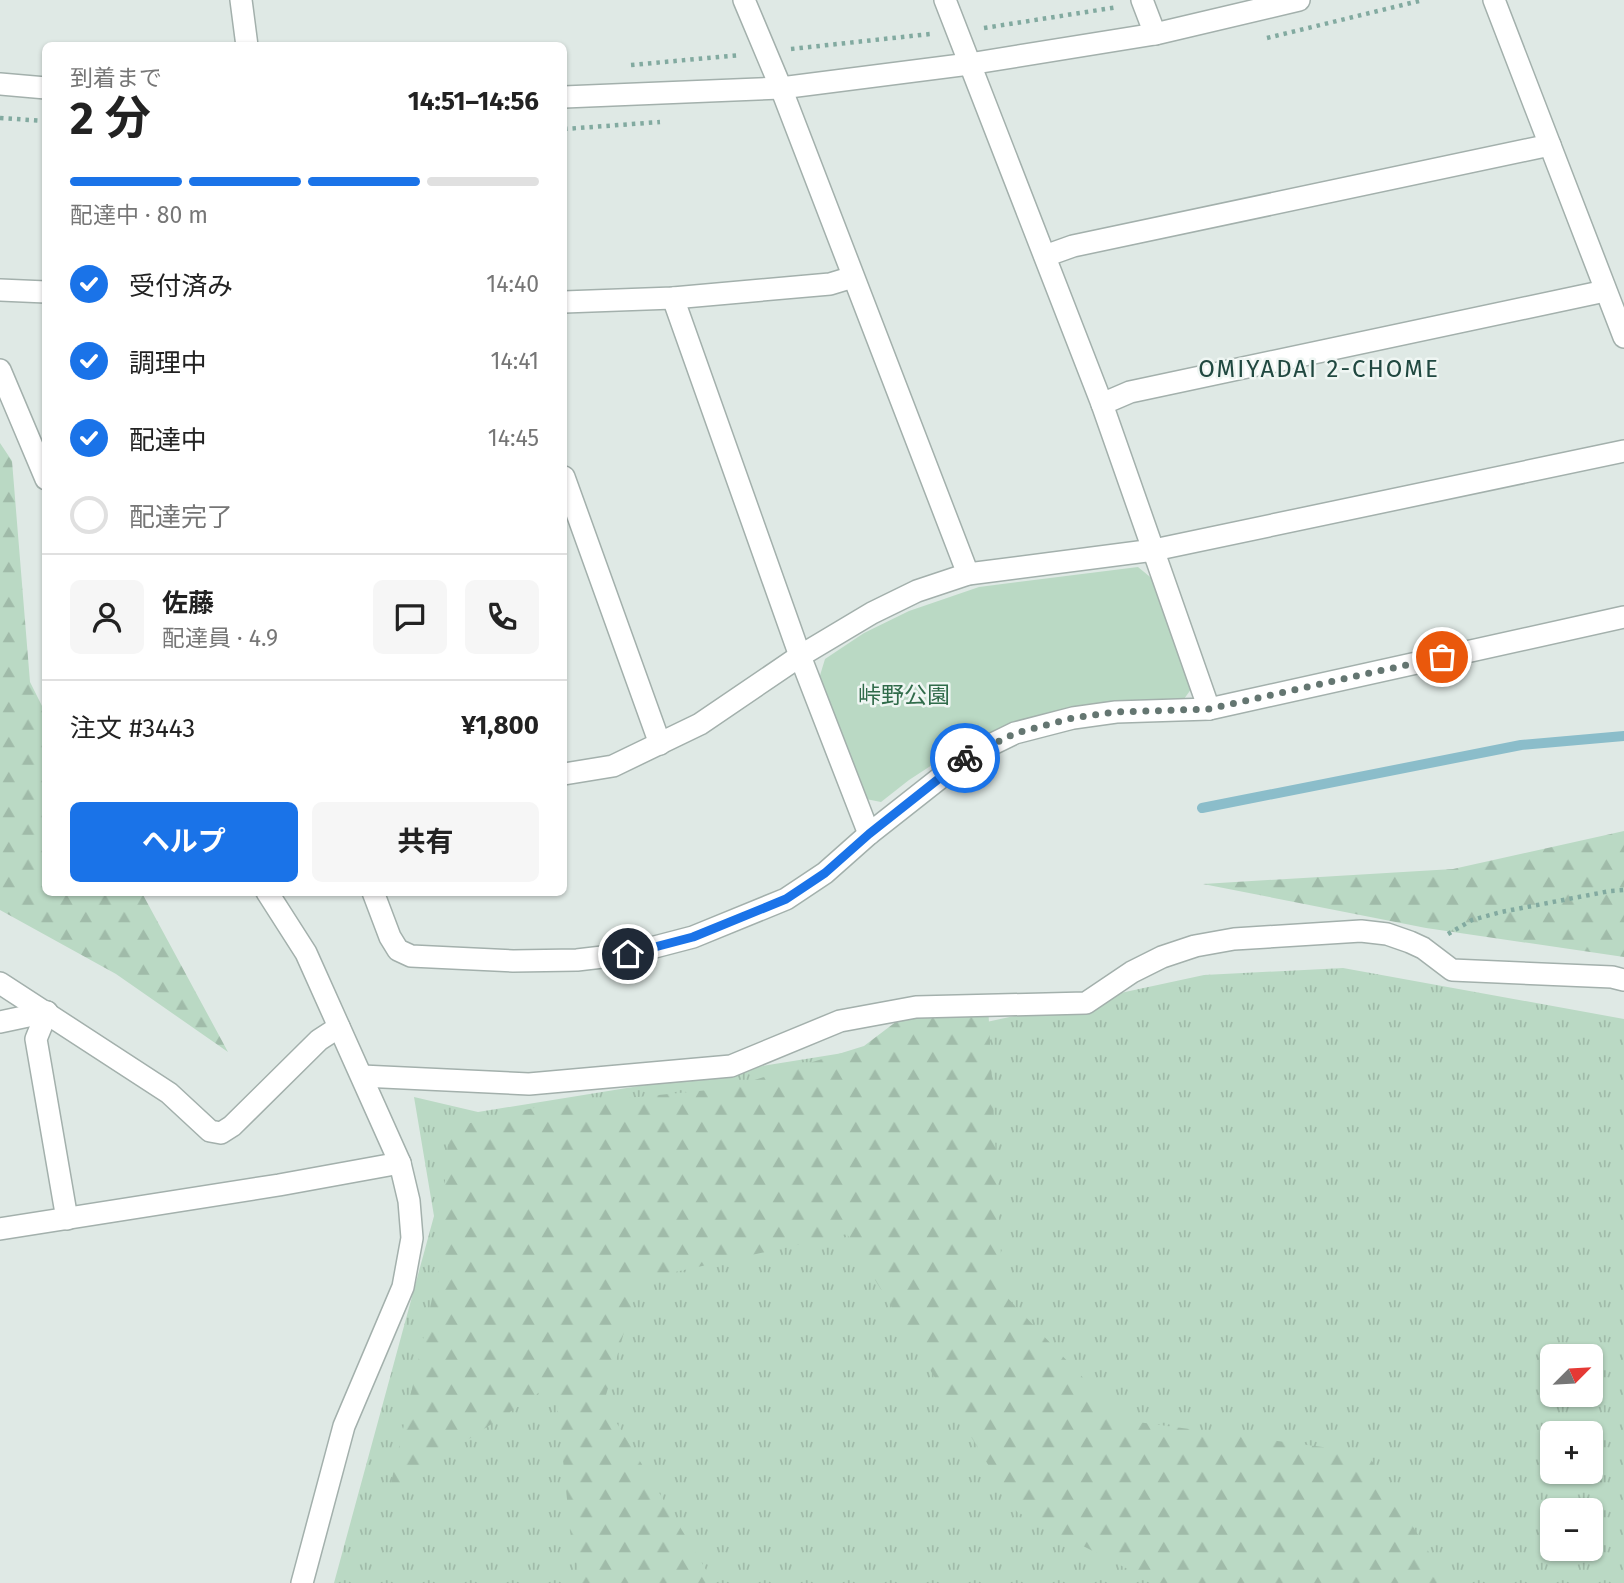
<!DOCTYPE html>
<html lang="ja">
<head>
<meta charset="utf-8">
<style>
	:root { --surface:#fff; --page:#f6f6f6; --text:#222; --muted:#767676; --line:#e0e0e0; --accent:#1a73e8 }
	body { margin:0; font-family:"Fira Sans","Noto Sans JP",sans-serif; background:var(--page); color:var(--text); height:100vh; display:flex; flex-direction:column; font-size:26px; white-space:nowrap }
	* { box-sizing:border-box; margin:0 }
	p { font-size:23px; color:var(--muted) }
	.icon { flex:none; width:38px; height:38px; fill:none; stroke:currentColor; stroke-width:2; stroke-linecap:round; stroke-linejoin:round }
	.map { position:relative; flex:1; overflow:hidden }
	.sheet { position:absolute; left:42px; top:42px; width:525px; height:854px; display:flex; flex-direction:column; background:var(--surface); border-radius:10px; box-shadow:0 2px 5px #0004 }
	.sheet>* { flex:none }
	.needle { width:46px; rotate:66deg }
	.fabs { position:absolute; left:1540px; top:1344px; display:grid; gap:14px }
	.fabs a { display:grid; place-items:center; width:63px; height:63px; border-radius:10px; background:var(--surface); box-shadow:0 2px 5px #0004; font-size:35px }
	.pin { position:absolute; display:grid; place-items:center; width:60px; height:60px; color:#fff; margin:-30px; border:4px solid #fff; border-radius:50%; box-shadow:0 2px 7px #0007 }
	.courier { position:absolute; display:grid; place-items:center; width:70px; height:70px; margin:-35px; border:5px solid #1a73e8; border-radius:50%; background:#fff; color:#222; box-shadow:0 2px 9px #0007 }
	.summary em { font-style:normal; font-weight:700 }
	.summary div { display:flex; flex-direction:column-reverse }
	.summary { display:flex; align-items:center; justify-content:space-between; height:119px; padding:0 28px }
	h1 { font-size:46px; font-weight:700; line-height:52px }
	.bar { display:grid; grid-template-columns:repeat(4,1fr); gap:10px 7px; align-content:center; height:84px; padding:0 28px }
	.bar i { height:9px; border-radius:5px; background:var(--line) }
	.bar .current { background:var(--accent) }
	.bar p { grid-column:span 4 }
	.line { display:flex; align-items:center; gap:18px; padding:0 28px; border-top:2px solid var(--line) }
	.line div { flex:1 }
	.round { display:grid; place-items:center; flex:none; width:74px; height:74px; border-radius:10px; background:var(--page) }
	ol { padding:0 28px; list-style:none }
	li { display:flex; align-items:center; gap:21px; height:77px }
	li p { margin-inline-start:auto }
	li .icon { padding:7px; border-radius:50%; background:var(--accent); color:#fff; stroke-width:4 }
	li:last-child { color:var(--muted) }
	li i { width:38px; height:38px; border:4px solid var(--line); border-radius:50% }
	.button { display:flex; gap:14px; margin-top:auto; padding:14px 28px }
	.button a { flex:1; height:80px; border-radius:10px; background:var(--accent); color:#fff; font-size:28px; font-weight:700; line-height:80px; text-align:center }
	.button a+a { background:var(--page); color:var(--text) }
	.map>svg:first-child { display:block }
</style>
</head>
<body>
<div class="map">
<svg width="1624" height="1583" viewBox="0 0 1624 1583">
	<defs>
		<pattern id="grass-tufts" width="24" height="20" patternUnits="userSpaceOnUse" patternTransform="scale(1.75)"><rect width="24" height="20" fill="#bad9c4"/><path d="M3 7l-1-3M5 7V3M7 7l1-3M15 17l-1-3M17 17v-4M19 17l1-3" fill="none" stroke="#a0bba9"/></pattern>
		<pattern id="forest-firs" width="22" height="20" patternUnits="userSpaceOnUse" patternTransform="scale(1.75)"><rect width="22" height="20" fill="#bad9c4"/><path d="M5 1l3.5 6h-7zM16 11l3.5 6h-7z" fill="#a0bba9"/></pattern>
	</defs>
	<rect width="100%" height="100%" fill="#dfe9e5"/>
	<path fill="url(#grass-tufts)" fill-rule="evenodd" d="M1343 968 1624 1019V1583H334L434 1216 414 1097 478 1112 843 1053 1204 975ZM1552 1356H1591V1395H1552ZM1552 1433H1591V1472H1552ZM1552 1510H1591V1549H1552Z"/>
	<g fill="url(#forest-firs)">
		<path d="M0 443 12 461 30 682 45 712 46 892 142 893 228 1052 116 974 0 910Z"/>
		<path d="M1624 831V957L1426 928 1203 884 1453 869Z"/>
		<path d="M988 1004 1003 1293 1123 1420 1367 1453 1448 1583H1155L1017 1512 847 1234 639 1280 604 1402 714 1583H581L571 1538 555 1382 389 1492 438 1272 449 1128 538 1107 729 1088 864 1046 897 1021Z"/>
	</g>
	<path fill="#bad9c4" d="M1138 567 1155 581 1194 685 1184 699 1077 708 1007 726 952 752 909 780 881 802 866 799 818 682 825 659 864 633 909 611 979 587Z"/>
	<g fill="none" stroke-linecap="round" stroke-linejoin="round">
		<path stroke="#8bbdca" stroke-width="10" d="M1202 808 1521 745 1624 736"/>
		<defs>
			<g id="minor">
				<path d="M241 0 247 46"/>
				<path d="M744 0 781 88 968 574"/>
				<path d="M945 0 1102 404 1209 709"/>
				<path d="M1142 0 1155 34"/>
				<path d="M1494 0 1624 337"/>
				<path d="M1045 256 1073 246 1550 145"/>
				<path d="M0 290 46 292"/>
				<path d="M673 298 800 656 869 834"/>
				<path d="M564 302 673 298 830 284 853 277"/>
				<path d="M0 370 46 479"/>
				<path d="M1102 404 1130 392 1605 291"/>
				<path d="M564 477 660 744"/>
				<path d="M564 774 613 766 700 724 800 656 872 613 917 591 968 574 1154 550 1624 451"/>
				<path d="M267 892 306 953 400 1163 409 1201 412 1238 403 1287 344 1426 302 1583"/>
				<path d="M373 892 390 937 398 950 411 956 513 961 577 960 628 954 693 937 786 899 825 873 869 834 968 756 1015 733 1073 718 1116 712 1209 709 1624 617"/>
				<path d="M0 983 169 1093 210 1131 221 1133 232 1126 319 1040 339 1027"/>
				<path d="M47 1012 36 1039 67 1219"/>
				<path d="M0 1022 47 1012"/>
				<path d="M362 1076 529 1084 731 1066 840 1021 916 1007 1086 1003 1132 972 1162 957 1195 946 1234 939 1361 931 1387 934 1410 942 1423 948 1452 970 1612 977 1624 980"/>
				<path d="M0 1229 279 1185 400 1163"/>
			</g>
			<g id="tertiary">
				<path d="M0 84 46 88"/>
				<path d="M564 97 781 88 969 64 1155 34 1299 0"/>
			</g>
		</defs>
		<use href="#minor" stroke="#a3b0ac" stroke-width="24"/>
		<use href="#tertiary" stroke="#a3b0ac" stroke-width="24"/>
		<g stroke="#82aaa0" stroke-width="4.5" stroke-dasharray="3.5 5" stroke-linecap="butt">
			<path d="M984 28 1118 7"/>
			<path d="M1267 38 1423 0"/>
			<path d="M791 49 930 34"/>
			<path d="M631 65 741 55"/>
			<path d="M0 118 46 121"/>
			<path d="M564 129 660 122"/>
			<path d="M1448 934 1472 920 1501 912 1610 891 1624 890"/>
		</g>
		<use href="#minor" stroke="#fff" stroke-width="21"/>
		<use href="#tertiary" stroke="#fff" stroke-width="21"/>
	</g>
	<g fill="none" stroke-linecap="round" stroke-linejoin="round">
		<path stroke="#647671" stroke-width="7" stroke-dasharray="0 12.6" d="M965 758 1016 733 1073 718 1116 712 1209 709 1442 657"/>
		<path stroke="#1a73e8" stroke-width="9" d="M628 954 693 937 786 899 825 873 869 834 965 758"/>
	</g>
	<g text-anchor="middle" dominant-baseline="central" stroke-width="5" stroke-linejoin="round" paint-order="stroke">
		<g font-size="23" fill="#306b4a" stroke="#eff6f3">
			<text x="904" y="695">峠野公園</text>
		</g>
		<g font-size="24" letter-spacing="2" fill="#204840" stroke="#eff6f3">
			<text x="1319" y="369">OMIYADAI 2-CHOME</text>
		</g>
	</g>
</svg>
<div class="fabs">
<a><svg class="needle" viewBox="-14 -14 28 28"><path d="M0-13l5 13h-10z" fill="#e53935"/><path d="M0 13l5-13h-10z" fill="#767676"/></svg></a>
<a>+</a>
<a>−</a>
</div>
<div class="pin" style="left:1442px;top:657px;background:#ea580c"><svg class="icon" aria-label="bag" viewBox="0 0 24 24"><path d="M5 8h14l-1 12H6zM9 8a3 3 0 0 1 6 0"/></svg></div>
<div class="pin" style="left:628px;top:954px;background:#1f2937"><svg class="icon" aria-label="home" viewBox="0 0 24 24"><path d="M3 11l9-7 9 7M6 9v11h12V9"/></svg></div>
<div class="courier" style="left:965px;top:758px"><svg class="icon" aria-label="bike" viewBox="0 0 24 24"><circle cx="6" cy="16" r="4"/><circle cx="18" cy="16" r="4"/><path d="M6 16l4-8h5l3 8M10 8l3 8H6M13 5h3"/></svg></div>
<section class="sheet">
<div class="summary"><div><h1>2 分</h1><p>到着まで</p></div><em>14:51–14:56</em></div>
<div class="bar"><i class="current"></i><i class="current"></i><i class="current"></i><i></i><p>配達中 · 80 m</p></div>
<ol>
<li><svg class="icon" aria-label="check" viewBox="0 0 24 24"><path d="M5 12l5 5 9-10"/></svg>受付済み<p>14:40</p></li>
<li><svg class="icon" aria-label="check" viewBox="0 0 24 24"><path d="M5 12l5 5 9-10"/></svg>調理中<p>14:41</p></li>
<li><svg class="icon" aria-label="check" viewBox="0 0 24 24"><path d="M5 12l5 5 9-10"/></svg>配達中<p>14:45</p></li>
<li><i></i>配達完了</li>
</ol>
<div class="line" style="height:126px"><a class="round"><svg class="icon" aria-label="person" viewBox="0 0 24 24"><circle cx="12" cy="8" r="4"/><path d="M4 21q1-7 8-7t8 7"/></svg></a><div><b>佐藤</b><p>配達員 · 4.9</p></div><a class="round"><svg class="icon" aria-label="chat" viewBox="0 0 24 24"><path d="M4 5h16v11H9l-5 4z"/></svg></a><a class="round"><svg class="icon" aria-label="phone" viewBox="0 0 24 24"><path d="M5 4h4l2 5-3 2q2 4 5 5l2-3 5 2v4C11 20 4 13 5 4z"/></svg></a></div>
<div class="line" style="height:91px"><div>注文 #3443</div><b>¥1,800</b></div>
<div class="button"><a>ヘルプ</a><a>共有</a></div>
</section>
</div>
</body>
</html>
